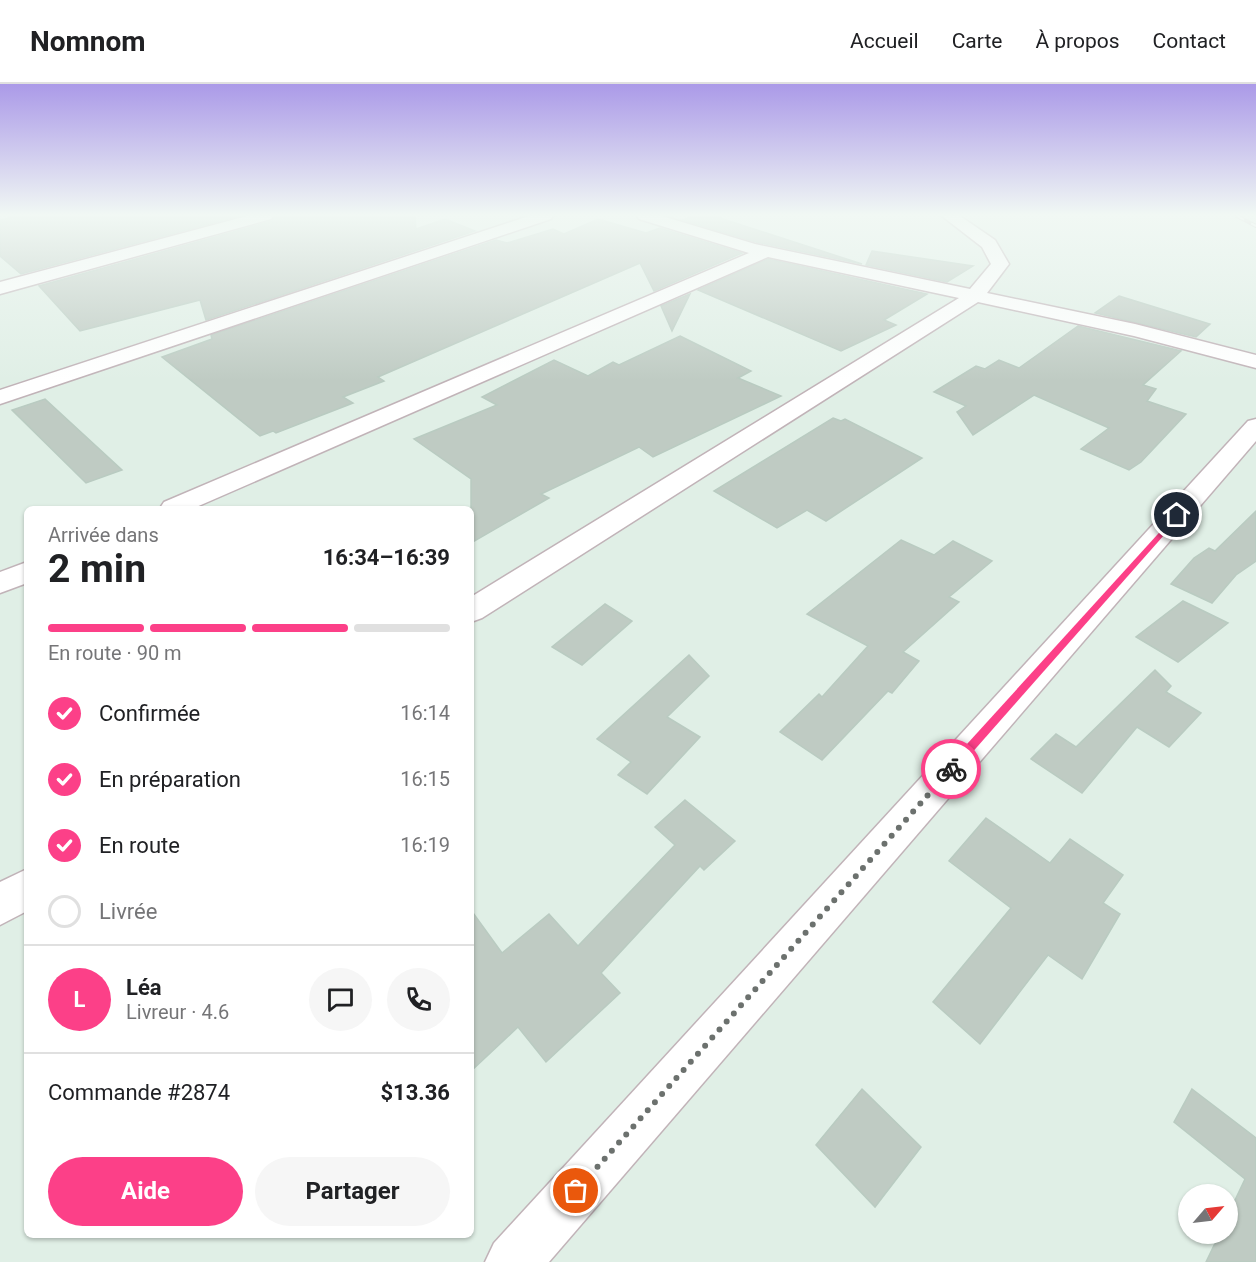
<!DOCTYPE html>
<html lang="fr">
<head>
<meta charset="utf-8">
<style>
	:root { --surface:#fff; --page:#f6f6f6; --text:#202124; --muted:#757577; --line:#e0e0e0; --accent:#fc4088 }
	body { margin:0; font-family:Roboto,sans-serif; background:var(--page); color:var(--text); height:100vh; display:flex; flex-direction:column; font-size:22px; white-space:nowrap }
	* { box-sizing:border-box; margin:0 }
	p { font-size:20px; color:var(--muted) }
	.icon { flex:none; width:33px; height:33px; fill:none; stroke:currentColor; stroke-width:2; stroke-linecap:round; stroke-linejoin:round }
	.map { position:relative; flex:1; overflow:hidden }
	.panel { position:absolute; left:24px; top:422px; width:450px; height:732px; display:flex; flex-direction:column; background:var(--surface); border-radius:9px; box-shadow:0 2px 4px #0004 }
	.panel>* { flex:none }
	.needle { width:39px; rotate:62deg }
	.fabs { position:absolute; left:1178px; top:1100px; display:grid; gap:12px }
	.fabs a { display:grid; place-items:center; width:60px; height:60px; border-radius:50%; background:var(--surface); box-shadow:0 2px 4px #0004; font-size:30px }
	.pin { position:absolute; display:grid; place-items:center; width:51px; height:51px; color:#fff; margin:-26px; border:3px solid #fff; border-radius:50%; box-shadow:0 2px 6px #0007 }
	.courier { position:absolute; display:grid; place-items:center; width:60px; height:60px; margin:-30px; border:4px solid #fc4088; border-radius:50%; background:#fff; color:#222; box-shadow:0 2px 8px #0007 }
	.headline em { font-style:normal; font-weight:700 }
	.headline div { display:flex; flex-direction:column-reverse }
	.headline { display:flex; align-items:center; justify-content:space-between; height:102px; padding:0 24px }
	h1 { font-size:39px; font-weight:700; line-height:45px }
	.bar { display:grid; grid-template-columns:repeat(4,1fr); gap:9px 6px; align-content:center; height:72px; padding:0 24px }
	.bar i { height:8px; border-radius:4px; background:var(--line) }
	.bar .on { background:var(--accent) }
	.bar p { grid-column:span 4 }
	.line { display:flex; align-items:center; gap:15px; padding:0 24px; border-top:2px solid var(--line) }
	.line div { flex:1 }
	.round { display:grid; place-items:center; flex:none; width:63px; height:63px; border-radius:32px; background:var(--page) }
	ol { padding:0 24px; list-style:none }
	li { display:flex; align-items:center; gap:18px; height:66px }
	li p { margin-inline-start:auto }
	li .icon { padding:6px; border-radius:50%; background:var(--accent); color:#fff; stroke-width:4 }
	li:last-child { color:var(--muted) }
	li i { width:33px; height:33px; border:3px solid var(--line); border-radius:50% }
	.cta { display:flex; gap:12px; margin-top:auto; padding:12px 24px }
	.cta a { flex:1; height:69px; border-radius:36px; background:var(--accent); color:#fff; font-size:24px; font-weight:700; line-height:69px; text-align:center }
	.cta a+a { background:var(--page); color:var(--text) }
	header { display:flex; align-items:center; gap:36px; box-sizing:border-box; height:84px; padding:0 30px; background:var(--surface); border-bottom:2px solid var(--line) }
	header strong { font-size:28px }
	nav { display:flex; gap:33px; margin-inline-start:auto; font-size:21px }
	.map>svg:first-child { display:block }
</style>
</head>
<body>
<header>
<strong>Nomnom</strong>
<nav><a>Accueil</a><a>Carte</a><a>À propos</a><a>Contact</a></nav>
</header>
<div class="map">
<svg width="1256" height="1178" viewBox="0 0 1256 1178">
	<rect width="100%" height="100%" fill="#e0efe6"/>
	<g fill="#bfcbc3" stroke="#b9cbc1" stroke-width="1.5">
		<path d="M17 132H239L21 190 0 172V136Z"/>
		<path d="M275 132H415L416 145 445 135 475 147 206 236 200 216 80 247 39 202 272 137Z"/>
		<path d="M693 132H714L862 180 756 158 682 136Z"/>
		<path d="M598 135 646 149 660 144 742 169 654 207 640 179 378 293 384 297 343 313 353 319 276 349 273 347 260 352 162 273 212 255 211 251 496 156 507 159 553 145 564 150Z"/>
		<path d="M872 167 973 182 947 198 866 181Z"/>
		<path d="M768 175 927 210 884 236 896 241 841 267 698 206Z"/>
		<path d="M690 210 672 247 661 222Z"/>
		<path d="M1119 212 1210 240 1196 253 1095 229Z"/>
		<path d="M1078 242 1181 267 1143 301 1156 305 1147 317 1186 330 1141 378 1129 386 1081 365 1109 344 1034 311 973 351 957 328 966 322 934 308 976 282 985 285 999 276 1019 284Z"/>
		<path d="M680 252 751 287 738 294 781 312 653 373 639 363 541 410 549 414 471 459V395L414 355 497 321 482 313 554 276 588 292 613 278 619 281Z"/>
		<path d="M45 315 122 386 86 399 12 326Z"/>
		<path d="M833 334 841 337 845 335 922 374 826 437 807 426 777 444 714 407Z"/>
		<path d="M1256 427V477L1236 491 1212 519 1171 500 1194 474 1209 464 1215 467Z"/>
		<path d="M901 456 934 471 953 457 992 477 949 513 959 518 903 568 919 577 892 609 888 607 822 676 780 648 819 610 822 613 868 562 807 530Z"/>
		<path d="M1183 517 1228 539 1178 578 1136 553Z"/>
		<path d="M605 520 632 537 582 581 552 563Z"/>
		<path d="M689 571 709 592 667 633 700 653 647 710 618 691 631 678 597 655Z"/>
		<path d="M1155 586 1171 602 1166 608 1201 629 1169 663 1137 643 1082 709 1031 675 1056 650 1076 663Z"/>
		<path d="M685 716 735 757 704 786 700 782 601 889 620 909 546 978 518 943 471 987V826L502 869 549 830 578 862 675 761 655 743Z"/>
		<path d="M986 734 1050 779 1070 755 1123 791 1103 819 1120 830 1082 895 1048 871 980 960 933 918 1011 824 949 777Z"/>
		<path d="M862 1005 921 1063 875 1123 816 1061Z"/>
		<path d="M1192 1005 1256 1054V1178H1206L1220 1149H1227V1133L1245 1095 1174 1038Z"/>
	</g>
	<g fill="none" stroke-linecap="round" stroke-linejoin="round">
		<defs>
			<g id="minor">
				<path d="M247 132H273L271 135 0 210V198Z"/>
				<path d="M529 132H553L551 135 0 320V306Z"/>
				<path d="M637 132H662L755 160 970 205 991 180 982 163 942 132H960L995 156 1009 180 987 209 1135 240 1256 271V284L1134 252 978 218 482 534 471 538V513L959 214 768 173 194 424H160L164 418 749 169 639 135Z"/>
				<path d="M1256 335V357L549 1178H485L494 1159 1248 337Z"/>
				<path d="M27 478V499L0 509V488Z"/>
				<path d="M27 785V827L0 841V798Z"/>
			</g>
		</defs>
		<use href="#minor" stroke="#c1b3b8" stroke-width="3"/>
		<use href="#minor" fill="#fff" fill-rule="evenodd"/>
		<defs>
			<path id="rail" d="M1237 132 1256 142"/>
		</defs>
		<use href="#rail" stroke="#b8a2a9" stroke-width="4"/>
		<use href="#rail" stroke="#fff" stroke-width="2" stroke-dasharray="8" stroke-linecap="butt"/>
	</g>
	<linearGradient id="sky" x2="0" y2="1"><stop stop-color="#ab9ae8"/><stop offset="0.44" stop-color="#f1f8f4"/><stop offset="1" stop-color="#f1f8f4" stop-opacity="0"/></linearGradient>
	<rect width="1256" height="297" fill="url(#sky)"/>
	<path fill="#fc4088" d="M1177 429 1181 431 1180 433 955 688H947V682Z"/>
	<g fill="none" stroke-linecap="round" stroke-linejoin="round">
		<path stroke="#6c716e" stroke-width="6" stroke-dasharray="0 10.8" d="M576 1107 951 685"/>
	</g>
</svg>
<div class="fabs">
<a><svg class="needle" viewBox="-14 -14 28 28"><path d="M0-13l5 13h-10z" fill="#e53935"/><path d="M0 13l5-13h-10z" fill="#757577"/></svg></a>
</div>
<div class="pin" style="left:576px;top:1107px;background:#ea580c"><svg class="icon" aria-label="bag" viewBox="0 0 24 24"><path d="M5 8h14l-1 12H6zM9 8a3 3 0 0 1 6 0"/></svg></div>
<div class="pin" style="left:1177px;top:431px;background:#1f2937"><svg class="icon" aria-label="home" viewBox="0 0 24 24"><path d="M3 11l9-7 9 7M6 9v11h12V9"/></svg></div>
<div class="courier" style="left:951px;top:685px"><svg class="icon" aria-label="bike" viewBox="0 0 24 24"><circle cx="6" cy="16" r="4"/><circle cx="18" cy="16" r="4"/><path d="M6 16l4-8h5l3 8M10 8l3 8H6M13 5h3"/></svg></div>
<section class="panel">
<div class="headline"><div><h1>2 min</h1><p>Arrivée dans</p></div><em>16:34–16:39</em></div>
<div class="bar"><i class="on"></i><i class="on"></i><i class="on"></i><i></i><p>En route · 90 m</p></div>
<ol>
<li><svg class="icon" aria-label="check" viewBox="0 0 24 24"><path d="M5 12l5 5 9-10"/></svg>Confirmée<p>16:14</p></li>
<li><svg class="icon" aria-label="check" viewBox="0 0 24 24"><path d="M5 12l5 5 9-10"/></svg>En préparation<p>16:15</p></li>
<li><svg class="icon" aria-label="check" viewBox="0 0 24 24"><path d="M5 12l5 5 9-10"/></svg>En route<p>16:19</p></li>
<li><i></i>Livrée</li>
</ol>
<div class="line" style="height:108px"><b class="round" style="background:var(--accent);color:#fff">L</b><div><b>Léa</b><p>Livreur · 4.6</p></div><a class="round"><svg class="icon" aria-label="chat" viewBox="0 0 24 24"><path d="M4 5h16v11H9l-5 4z"/></svg></a><a class="round"><svg class="icon" aria-label="phone" viewBox="0 0 24 24"><path d="M5 4h4l2 5-3 2q2 4 5 5l2-3 5 2v4C11 20 4 13 5 4z"/></svg></a></div>
<div class="line" style="height:78px"><div>Commande #2874</div><b>$13.36</b></div>
<div class="cta"><a>Aide</a><a>Partager</a></div>
</section>
</div>
</body>
</html>
